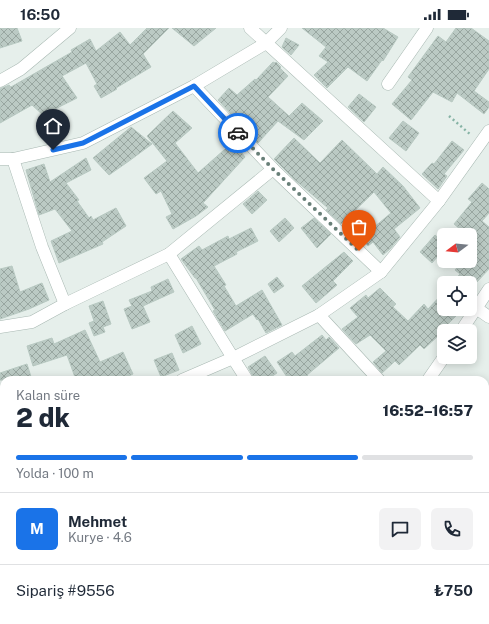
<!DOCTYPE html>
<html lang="tr">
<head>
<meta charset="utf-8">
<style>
	:root { --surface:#fff; --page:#f2f2f3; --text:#1f2937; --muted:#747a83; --line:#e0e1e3; --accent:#1a73e8 }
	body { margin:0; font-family:"Public Sans",sans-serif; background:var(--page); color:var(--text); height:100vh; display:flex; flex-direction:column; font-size:15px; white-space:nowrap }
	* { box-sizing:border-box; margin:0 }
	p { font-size:13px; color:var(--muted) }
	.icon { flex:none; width:22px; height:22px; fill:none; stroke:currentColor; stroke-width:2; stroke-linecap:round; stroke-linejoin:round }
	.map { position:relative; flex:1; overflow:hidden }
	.panel { position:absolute; left:0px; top:348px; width:489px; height:248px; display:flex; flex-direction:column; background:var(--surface); border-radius:12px 12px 0 0; box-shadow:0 2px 10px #0003 }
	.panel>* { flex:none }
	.needle { width:26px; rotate:254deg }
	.buttons { position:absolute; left:437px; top:200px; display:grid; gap:8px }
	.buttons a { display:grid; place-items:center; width:40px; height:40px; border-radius:6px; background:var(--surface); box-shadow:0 2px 10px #0003; font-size:20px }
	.pin { position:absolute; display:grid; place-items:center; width:34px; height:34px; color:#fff; margin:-41px -17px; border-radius:50% 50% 50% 0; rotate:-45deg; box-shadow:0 0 4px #0007 }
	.pin .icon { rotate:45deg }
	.courier { position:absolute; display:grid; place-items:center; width:40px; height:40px; margin:-20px; border:3px solid #1a73e8; border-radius:50%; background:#fff; color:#222; box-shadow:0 1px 5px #0007 }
	.headline em { font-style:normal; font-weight:800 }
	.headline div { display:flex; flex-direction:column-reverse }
	.headline { display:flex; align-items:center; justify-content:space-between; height:68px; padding:0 16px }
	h1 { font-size:26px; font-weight:800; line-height:30px }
	.bar { display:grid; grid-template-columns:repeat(4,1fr); gap:6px 4px; align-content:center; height:48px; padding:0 16px }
	.bar i { height:5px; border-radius:3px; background:var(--line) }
	.bar .on { background:var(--accent) }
	.bar p { grid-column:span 4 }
	.line { display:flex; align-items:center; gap:10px; padding:0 16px; border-top:1px solid var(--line) }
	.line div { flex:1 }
	.round { display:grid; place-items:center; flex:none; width:42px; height:42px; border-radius:6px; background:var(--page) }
	.status { display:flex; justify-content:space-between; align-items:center; height:28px; padding:0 20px; background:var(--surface); direction:ltr }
	.status svg { height:11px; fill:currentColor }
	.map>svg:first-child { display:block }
</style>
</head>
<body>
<div class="status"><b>16:50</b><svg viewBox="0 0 49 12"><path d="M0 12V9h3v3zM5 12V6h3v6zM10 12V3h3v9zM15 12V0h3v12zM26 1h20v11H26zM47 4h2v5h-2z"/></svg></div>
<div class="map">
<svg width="489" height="596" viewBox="0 0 489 596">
	<defs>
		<pattern id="building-cross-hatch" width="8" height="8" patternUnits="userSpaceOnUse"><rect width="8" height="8" fill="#bbcac4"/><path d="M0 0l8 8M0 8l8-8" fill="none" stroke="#98a6a0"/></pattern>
	</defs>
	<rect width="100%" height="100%" fill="#e6efeb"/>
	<g fill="url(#building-cross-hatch)" stroke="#b8c9c2">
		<path d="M0 0H17L22 13 0 20Z"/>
		<path d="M147 0H169L143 26 151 39 116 60 117 61 101 70 94 58 97 56 86 35 62 48 77 70 43 87 32 77 0 95V61L9 57 11 59 72 24 71 22 90 11 96 23 120 4 130 17Z"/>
		<path d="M172 0H216L194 18Z"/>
		<path d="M302 0H383L398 9 383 33 382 32 367 53 348 39 327 60 314 47 328 34 319 28 326 19Z"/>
		<path d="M456 0H471L489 13V41L474 63 489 74V79L484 86 457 65 452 74 433 64 411 92 392 76 412 52 408 49 438 8 446 14Z"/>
		<path d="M286 10 299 17 291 27 282 19Z"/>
		<path d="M273 34 275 35 276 34 281 39 280 40 288 48 268 69 289 88 302 75 323 93 304 112 278 93 258 115 218 72 229 60 237 67 255 51 256 52Z"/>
		<path d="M359 66 376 79 364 94 348 79Z"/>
		<path d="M173 83 192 100 175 115 198 145 233 114 245 129 203 175 208 179 196 188 173 201 166 189 172 186 161 163 156 166 144 150 167 133 147 108Z"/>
		<path d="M403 93 419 105 406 123 389 110Z"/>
		<path d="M131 99 152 116 129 133 109 147 93 130Z"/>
		<path d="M294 110 320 135 342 112 377 146 383 139 403 158 420 180 394 201 400 209 390 221 383 227 373 214 368 218 361 210 391 185 374 164 341 196 326 182 328 180 295 152 274 131Z"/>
		<path d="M452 113 464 122 444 146 447 148 438 161 422 146 432 135 434 136Z"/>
		<path d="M86 130 91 142 66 155 79 172 77 173 89 190 91 188 93 192 116 180 126 198 102 214 103 216 59 235 51 213 72 203 55 181 39 187 26 142 44 136 50 154Z"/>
		<path d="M482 155 489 161V185L482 193 489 199V241L476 255H452L460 246 455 242 463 233H470V207H467L454 196 472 174 468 171Z"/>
		<path d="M258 163 267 172 252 186 243 176Z"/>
		<path d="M285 190 294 200 279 214 270 203Z"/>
		<path d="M314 190 331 206 317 220 301 200Z"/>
		<path d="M251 200 258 213 236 224 237 226 214 238 226 257 224 258 236 278 262 262 282 297 266 305 258 291 257 292 253 286 225 303 213 283 215 282 196 250H195L181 231 199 218 202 222 228 208 229 211Z"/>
		<path d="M435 207 444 215V221L432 235 420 224Z"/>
		<path d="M344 224 353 233 333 253 337 257 316 275 302 258Z"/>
		<path d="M12 238 20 264 42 255 49 272 29 281 0 291V241Z"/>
		<path d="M277 249 284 258 274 265 268 256Z"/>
		<path d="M168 251 174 264 143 278 150 294 132 301 124 281 132 278 129 272 152 263 151 259Z"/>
		<path d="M380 260 396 276 393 279 408 293 424 276 428 281 444 264V281H463L438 306 439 307 424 321 420 317 399 337 395 333 382 345 373 334 386 323 370 307 356 316 342 301 358 289 350 280 366 267 368 270Z"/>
		<path d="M103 273 111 296 103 299 105 304 94 308 89 295 94 293 89 278Z"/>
		<path d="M192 298 201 316 183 325 175 307Z"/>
		<path d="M85 302 100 334 123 324 133 346 120 352H76L67 327 33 338 27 318 52 310 54 316Z"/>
		<path d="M322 307 326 312 329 309 339 320 307 347 310 352H289L277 334 292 324 295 328Z"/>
		<path d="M172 325 179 342 161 349 154 332Z"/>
		<path d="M265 328 277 345 266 352H255L248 339Z"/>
		<path d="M27 336 32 352H0V345Z"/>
	</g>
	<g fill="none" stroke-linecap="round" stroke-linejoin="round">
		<defs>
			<g id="minor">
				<path d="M250 0 439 173"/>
				<path d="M0 53 21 41 70 0"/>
				<path d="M388 56 427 0"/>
				<path d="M194 58 273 141 381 244"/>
				<path d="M13 131 42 219 65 276"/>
				<path d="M169 226 233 330 247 352"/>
				<path d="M476 280 489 289"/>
				<path d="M319 287 379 352"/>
				<path d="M0 299 32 294 65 276 169 226 273 141"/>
				<path d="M182 352 233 330 319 287 381 244 439 173 489 103"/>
				<path d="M0 387 4 399"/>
				<path d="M485 389 489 392"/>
				<path d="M0 435 4 433"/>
				<path d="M485 475 489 470"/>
				<path d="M485 559 489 562"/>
				<path d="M88 592 90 596"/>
				<path d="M295 592 298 596"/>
			</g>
			<g id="tertiary">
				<path d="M0 131H13L83 115 194 58 266 15 281 0"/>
				<path d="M461 303 489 261"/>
				<path d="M428 352 444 329"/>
				<path d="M179 596 187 592"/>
			</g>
		</defs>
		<use href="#minor" stroke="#a8b8b2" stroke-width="13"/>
		<use href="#tertiary" stroke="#a8b8b2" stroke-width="13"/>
		<path stroke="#86b3a5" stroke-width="2.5" stroke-dasharray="2 3" stroke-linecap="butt" d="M449 88 471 107"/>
		<use href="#minor" stroke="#fff" stroke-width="12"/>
		<use href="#tertiary" stroke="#fff" stroke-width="12"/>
	</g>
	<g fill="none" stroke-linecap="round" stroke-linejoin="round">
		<path stroke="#687f78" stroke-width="4" stroke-dasharray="0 7.2" d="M238 105 273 141 359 223"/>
		<path stroke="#1a73e8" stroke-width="5" d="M53 122 83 115 194 58 238 105"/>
	</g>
</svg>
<div class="buttons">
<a><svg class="needle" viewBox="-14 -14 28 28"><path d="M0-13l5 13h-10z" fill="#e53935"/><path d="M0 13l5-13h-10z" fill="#747a83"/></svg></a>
<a><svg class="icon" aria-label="locate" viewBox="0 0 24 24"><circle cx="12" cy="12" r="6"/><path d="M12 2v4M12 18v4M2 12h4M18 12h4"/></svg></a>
<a><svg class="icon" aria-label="layers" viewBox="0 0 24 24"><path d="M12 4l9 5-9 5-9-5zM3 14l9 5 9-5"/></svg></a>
</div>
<div class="pin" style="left:359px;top:223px;background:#ea580c"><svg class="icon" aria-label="bag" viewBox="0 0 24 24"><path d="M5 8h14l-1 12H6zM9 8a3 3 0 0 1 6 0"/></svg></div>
<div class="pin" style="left:53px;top:122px;background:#1f2937"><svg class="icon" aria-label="home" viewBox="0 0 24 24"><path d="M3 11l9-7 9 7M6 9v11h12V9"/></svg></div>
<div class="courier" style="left:238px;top:105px"><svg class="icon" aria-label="car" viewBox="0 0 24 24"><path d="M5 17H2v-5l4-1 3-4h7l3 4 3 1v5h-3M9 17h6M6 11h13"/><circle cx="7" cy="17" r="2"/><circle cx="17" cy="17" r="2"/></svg></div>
<section class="panel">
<div class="headline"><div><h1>2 dk</h1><p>Kalan süre</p></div><em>16:52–16:57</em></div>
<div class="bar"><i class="on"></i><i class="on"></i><i class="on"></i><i></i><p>Yolda · 100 m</p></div>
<div class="line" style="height:72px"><b class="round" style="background:var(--accent);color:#fff">M</b><div><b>Mehmet</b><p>Kurye · 4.6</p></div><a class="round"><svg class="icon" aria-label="chat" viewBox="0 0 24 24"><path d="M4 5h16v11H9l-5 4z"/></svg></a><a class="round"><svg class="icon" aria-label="phone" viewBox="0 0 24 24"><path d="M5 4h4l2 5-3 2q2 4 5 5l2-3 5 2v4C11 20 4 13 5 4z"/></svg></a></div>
<div class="line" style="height:52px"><div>Sipariş #9556</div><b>₺750</b></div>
</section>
</div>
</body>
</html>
